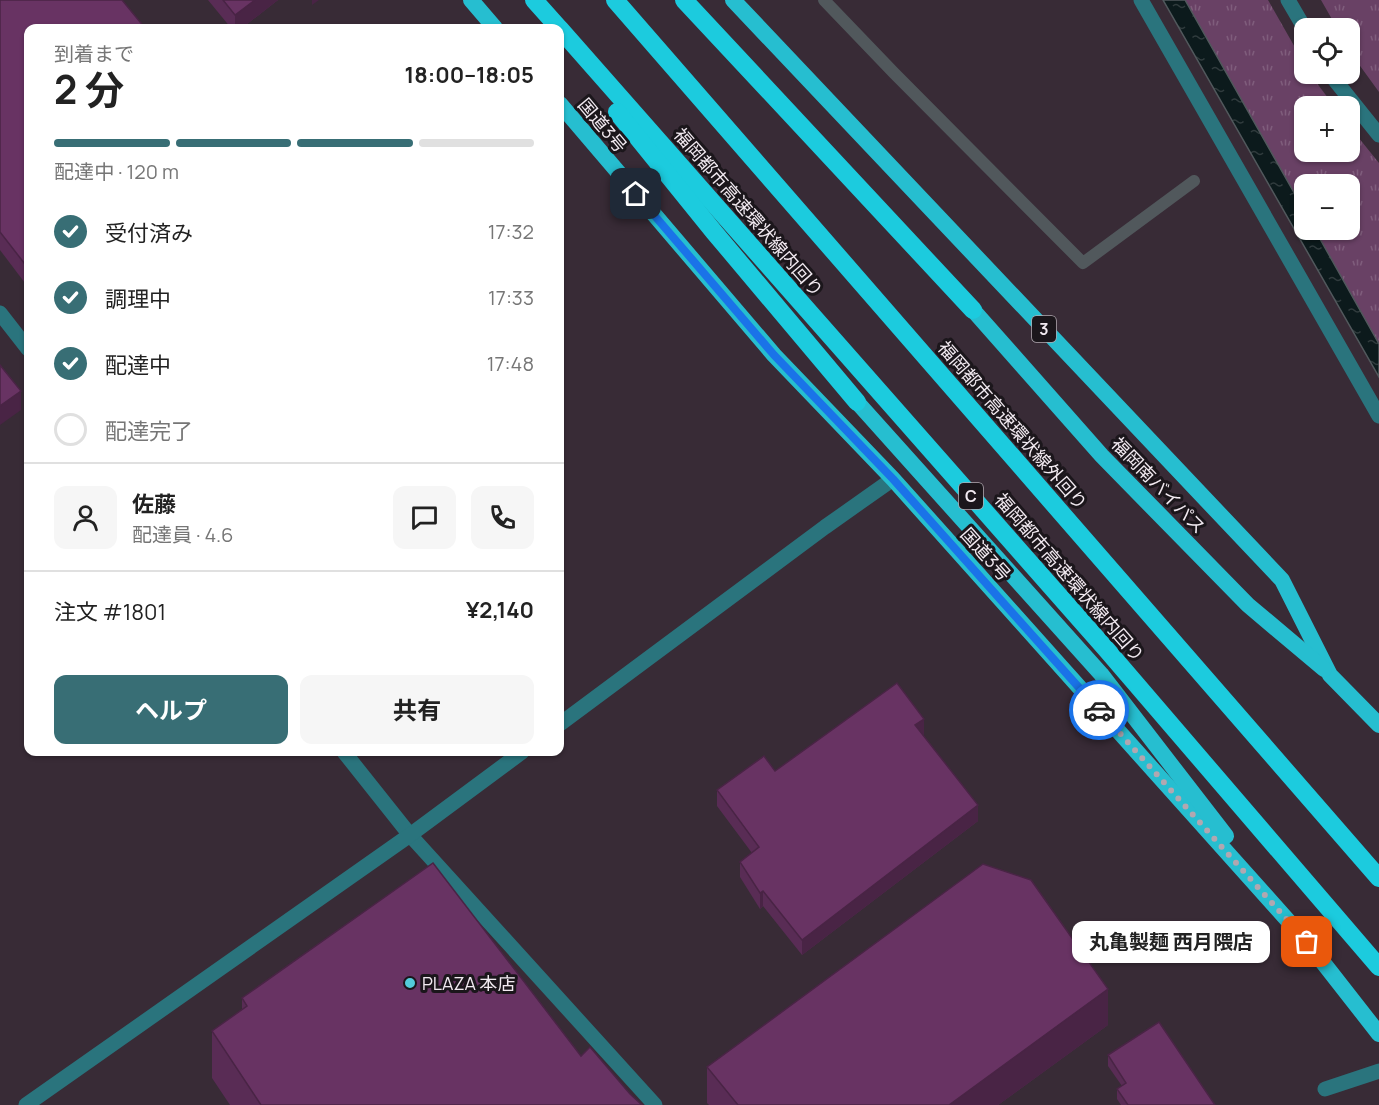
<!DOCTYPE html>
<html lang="ja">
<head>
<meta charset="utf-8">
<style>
	:root { --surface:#fff; --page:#f6f6f6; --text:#222; --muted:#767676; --line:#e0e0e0; --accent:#386e75 }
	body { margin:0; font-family:Manrope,"Noto Sans JP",sans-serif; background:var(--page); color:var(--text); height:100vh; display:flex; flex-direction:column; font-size:22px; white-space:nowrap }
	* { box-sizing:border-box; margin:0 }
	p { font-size:20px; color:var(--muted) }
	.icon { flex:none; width:33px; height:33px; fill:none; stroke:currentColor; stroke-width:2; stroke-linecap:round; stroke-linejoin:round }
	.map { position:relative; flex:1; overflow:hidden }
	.details { position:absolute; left:24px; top:24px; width:540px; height:732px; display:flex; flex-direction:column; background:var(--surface); border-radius:12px; box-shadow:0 2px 4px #0004 }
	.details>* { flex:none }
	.controls { position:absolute; left:1294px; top:18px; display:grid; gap:12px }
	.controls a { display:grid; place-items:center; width:66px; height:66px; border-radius:12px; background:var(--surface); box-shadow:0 2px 4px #0004; font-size:30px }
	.pin { position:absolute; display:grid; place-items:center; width:51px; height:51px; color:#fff; margin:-26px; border-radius:12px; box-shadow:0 3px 9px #0006 }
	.courier { position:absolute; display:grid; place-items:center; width:60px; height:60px; margin:-30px; border:4px solid #1a73e8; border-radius:50%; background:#fff; color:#222; box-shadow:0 2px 8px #0007 }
	.bubble { position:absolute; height:42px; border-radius:12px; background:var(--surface); box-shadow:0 2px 4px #0004; font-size:20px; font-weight:700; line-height:42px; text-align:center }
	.head em { font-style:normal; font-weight:700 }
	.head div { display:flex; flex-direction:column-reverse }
	.head { display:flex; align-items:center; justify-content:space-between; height:102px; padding:0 30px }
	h1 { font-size:39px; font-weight:700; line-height:45px }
	.bar { display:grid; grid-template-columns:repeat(4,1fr); gap:9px 6px; align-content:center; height:72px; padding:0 30px }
	.bar i { height:8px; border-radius:4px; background:var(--line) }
	.bar .on { background:var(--accent) }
	.bar p { grid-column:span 4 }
	.line { display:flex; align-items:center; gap:15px; padding:0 30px; border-top:2px solid var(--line) }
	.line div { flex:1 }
	.round { display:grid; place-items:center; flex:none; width:63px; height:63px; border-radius:12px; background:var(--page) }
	ol { padding:0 30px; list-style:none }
	li { display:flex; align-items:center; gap:18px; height:66px }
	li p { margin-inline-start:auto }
	li .icon { padding:6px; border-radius:50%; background:var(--accent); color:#fff; stroke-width:4 }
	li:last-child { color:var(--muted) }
	li i { width:33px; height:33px; border:3px solid var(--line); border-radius:50% }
	.action { display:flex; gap:12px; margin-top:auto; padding:12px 30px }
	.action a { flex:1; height:69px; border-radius:12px; background:var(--accent); color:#fff; font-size:24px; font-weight:700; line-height:69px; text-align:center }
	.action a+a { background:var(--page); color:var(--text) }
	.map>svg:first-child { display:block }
</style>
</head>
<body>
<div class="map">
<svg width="1379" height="1105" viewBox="0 0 1379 1105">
	<defs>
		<pattern id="grass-tufts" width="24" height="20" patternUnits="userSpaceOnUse" patternTransform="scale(1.5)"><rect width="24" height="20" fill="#694165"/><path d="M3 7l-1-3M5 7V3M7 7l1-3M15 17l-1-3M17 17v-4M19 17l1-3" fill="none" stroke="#7f5d7c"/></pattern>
		<pattern id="water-ripples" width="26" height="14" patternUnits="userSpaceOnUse" patternTransform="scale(1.5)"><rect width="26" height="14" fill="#0c1a1c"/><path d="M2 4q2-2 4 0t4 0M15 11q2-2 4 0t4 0" fill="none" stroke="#303b3d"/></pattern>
	</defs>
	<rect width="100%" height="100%" fill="#382b36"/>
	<g fill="url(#grass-tufts)" fill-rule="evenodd">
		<path d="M1163 0H1268L1305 65V74H1310L1334 106H1305V152H1350V127L1379 163V377ZM1305 184H1350V230H1305Z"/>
		<path d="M1321 0H1379V92L1350 52V28H1337Z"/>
	</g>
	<path fill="url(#water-ripples)" stroke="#51585c" stroke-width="1.5" d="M1163 0H1185L1305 212V230H1315L1379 344V377Z"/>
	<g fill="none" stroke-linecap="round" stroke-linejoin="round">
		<path stroke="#51585c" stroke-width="12" d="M824 0 894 73 1083 263 1194 181"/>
		<g stroke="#2a747d" stroke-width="15">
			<path d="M1288 0 1305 29"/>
			<path d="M1330 74 1379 135"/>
		</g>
		<path stroke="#2a747d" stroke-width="15" d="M1325 1089 1379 1071"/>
		<g stroke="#2a747d" stroke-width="15">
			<path d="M1141 0 1379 416"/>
			<path d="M0 313 28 349"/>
			<path d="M560 724 825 527 893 479"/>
			<path d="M344 752 410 835 655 1105"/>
			<path d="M26 1105 410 835 522 752"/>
		</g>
		<g stroke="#26bed0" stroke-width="16">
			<path d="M471 0 495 28"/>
			<path d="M733 0 1282 580 1330 675 1379 725"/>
			<path d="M560 104 774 355 893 479 1307 942 1379 1034"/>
			<path d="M973 310 1102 456 1248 605 1324 669"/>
			<path d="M857 402 1101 674 1226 836"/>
		</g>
		<g stroke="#1ccbde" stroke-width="18">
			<path d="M534 0 559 28"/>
			<path d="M615 0 1379 878"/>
			<path d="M684 0 973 310"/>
			<path d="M560 29 1106 649 1379 967"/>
			<path d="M617 112 714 232 857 402"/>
		</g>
	</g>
	<g fill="#592c55">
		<path d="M0 0 28 28V287L0 250Z"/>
		<path d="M208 0H278L242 28H231Z"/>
		<path d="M924 734 923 735 978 821 802 955 763 906 760 909 740 877V862L752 853 717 806V790L775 771Z"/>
		<path d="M242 998 581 1056 630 1094 642 1105H230L212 1078V1031L242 1010Z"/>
		<path d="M1108 1025 998 1105H709L707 1103V1067Z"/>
		<path d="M1108 1055 1215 1105H1121L1117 1099V1089L1122 1086 1108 1066Z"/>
	</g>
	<g fill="#492445">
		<path d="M255 0H278L242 28H235V15Z"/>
		<path d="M312 0H319L312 5Z"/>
		<path d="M21 391V410L0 425V406Z"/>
		<path d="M924 719V734L915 741V725Z"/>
		<path d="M978 805V821L802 955V940Z"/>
		<path d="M763 891V906L760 909V893Z"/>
		<path d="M1108 989V1025L998 1105H949Z"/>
	</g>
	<g fill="#683363" stroke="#492445" stroke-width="1.5">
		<path d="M0 0H122L145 28H28V268L0 232Z"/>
		<path d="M223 0H255L235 15Z"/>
		<path d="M0 365 21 391 0 406Z"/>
		<path d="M897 683 924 719 915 725 978 805 802 940 763 891 760 893 740 862 759 847 717 790 764 756 775 771Z"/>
		<path d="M433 863 581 1056 590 1047 630 1094 642 1105H261L212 1031 247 1006 242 998Z"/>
		<path d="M983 864 1031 880 1108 989 949 1105H738L707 1067Z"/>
		<path d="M1159 1022 1215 1105H1128L1117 1089 1126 1083 1108 1055Z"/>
	</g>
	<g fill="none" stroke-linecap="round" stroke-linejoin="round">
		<path stroke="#b1a7b0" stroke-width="6" stroke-dasharray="0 10.8" d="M1099 710 1307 942"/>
		<path stroke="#1a73e8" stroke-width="8" d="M636 194 774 355 893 479 1099 710"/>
	</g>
	<circle fill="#53cbda" stroke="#1b161b" stroke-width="2" cx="410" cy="983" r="6"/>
	<g text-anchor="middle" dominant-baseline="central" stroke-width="6" stroke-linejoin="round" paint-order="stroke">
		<g fill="#1b161b" stroke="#b2aab1" stroke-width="1.5">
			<rect x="1032" y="316" width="24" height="26" rx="4.5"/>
			<rect x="959" y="483" width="24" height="26" rx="4.5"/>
		</g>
		<g font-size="16" font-weight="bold" fill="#f2eaf1">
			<text x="1044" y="329">3</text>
			<text x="971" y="496">C</text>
		</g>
		<g font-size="18" fill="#f2eaf1" stroke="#1b161b">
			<text transform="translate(603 125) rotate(50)">国道3号</text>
			<text transform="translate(749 212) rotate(49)">福岡都市高速環状線内回り</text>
			<text transform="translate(1013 425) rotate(49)">福岡都市高速環状線外回り</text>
			<text transform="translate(1159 485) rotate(46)">福岡南バイパス</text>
			<text transform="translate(986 554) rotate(48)">国道3号</text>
			<text transform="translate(1070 577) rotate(49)">福岡都市高速環状線内回り</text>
		</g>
		<g font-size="18" fill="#f2eaf1" stroke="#1b161b" text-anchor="start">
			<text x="422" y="983">PLAZA 本店</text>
		</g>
	</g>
</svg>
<div class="controls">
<a><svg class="icon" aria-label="locate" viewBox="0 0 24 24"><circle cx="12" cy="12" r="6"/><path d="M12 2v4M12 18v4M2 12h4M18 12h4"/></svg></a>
<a>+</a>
<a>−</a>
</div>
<div class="pin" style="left:1307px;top:942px;background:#ea580c"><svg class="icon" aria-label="bag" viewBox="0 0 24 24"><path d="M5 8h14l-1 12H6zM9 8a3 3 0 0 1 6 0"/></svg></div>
<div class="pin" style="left:636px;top:194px;background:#1f2937"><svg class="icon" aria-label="home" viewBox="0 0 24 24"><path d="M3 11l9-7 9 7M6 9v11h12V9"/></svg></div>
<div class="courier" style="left:1099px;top:710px"><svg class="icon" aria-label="car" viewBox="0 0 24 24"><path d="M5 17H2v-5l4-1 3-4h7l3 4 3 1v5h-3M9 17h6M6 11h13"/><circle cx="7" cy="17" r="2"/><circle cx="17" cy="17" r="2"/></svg></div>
<div class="bubble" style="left:1072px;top:921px;width:198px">丸亀製麺 西月隈店</div>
<section class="details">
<div class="head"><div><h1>2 分</h1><p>到着まで</p></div><em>18:00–18:05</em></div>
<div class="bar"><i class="on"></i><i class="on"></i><i class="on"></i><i></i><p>配達中 · 120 m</p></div>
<ol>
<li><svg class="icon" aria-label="check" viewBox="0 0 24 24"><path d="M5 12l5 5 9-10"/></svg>受付済み<p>17:32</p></li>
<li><svg class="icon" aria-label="check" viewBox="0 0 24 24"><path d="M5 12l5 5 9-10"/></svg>調理中<p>17:33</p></li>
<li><svg class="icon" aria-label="check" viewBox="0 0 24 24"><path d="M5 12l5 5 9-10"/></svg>配達中<p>17:48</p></li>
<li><i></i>配達完了</li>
</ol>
<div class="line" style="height:108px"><a class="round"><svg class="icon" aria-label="person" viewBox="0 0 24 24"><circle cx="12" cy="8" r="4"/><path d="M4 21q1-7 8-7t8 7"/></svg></a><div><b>佐藤</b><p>配達員 · 4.6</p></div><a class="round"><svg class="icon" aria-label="chat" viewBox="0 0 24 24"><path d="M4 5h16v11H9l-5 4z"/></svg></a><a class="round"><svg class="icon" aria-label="phone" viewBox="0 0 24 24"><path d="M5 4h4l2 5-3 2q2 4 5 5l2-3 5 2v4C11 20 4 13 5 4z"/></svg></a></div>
<div class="line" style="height:78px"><div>注文 #1801</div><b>¥2,140</b></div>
<div class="action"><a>ヘルプ</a><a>共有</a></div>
</section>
</div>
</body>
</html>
